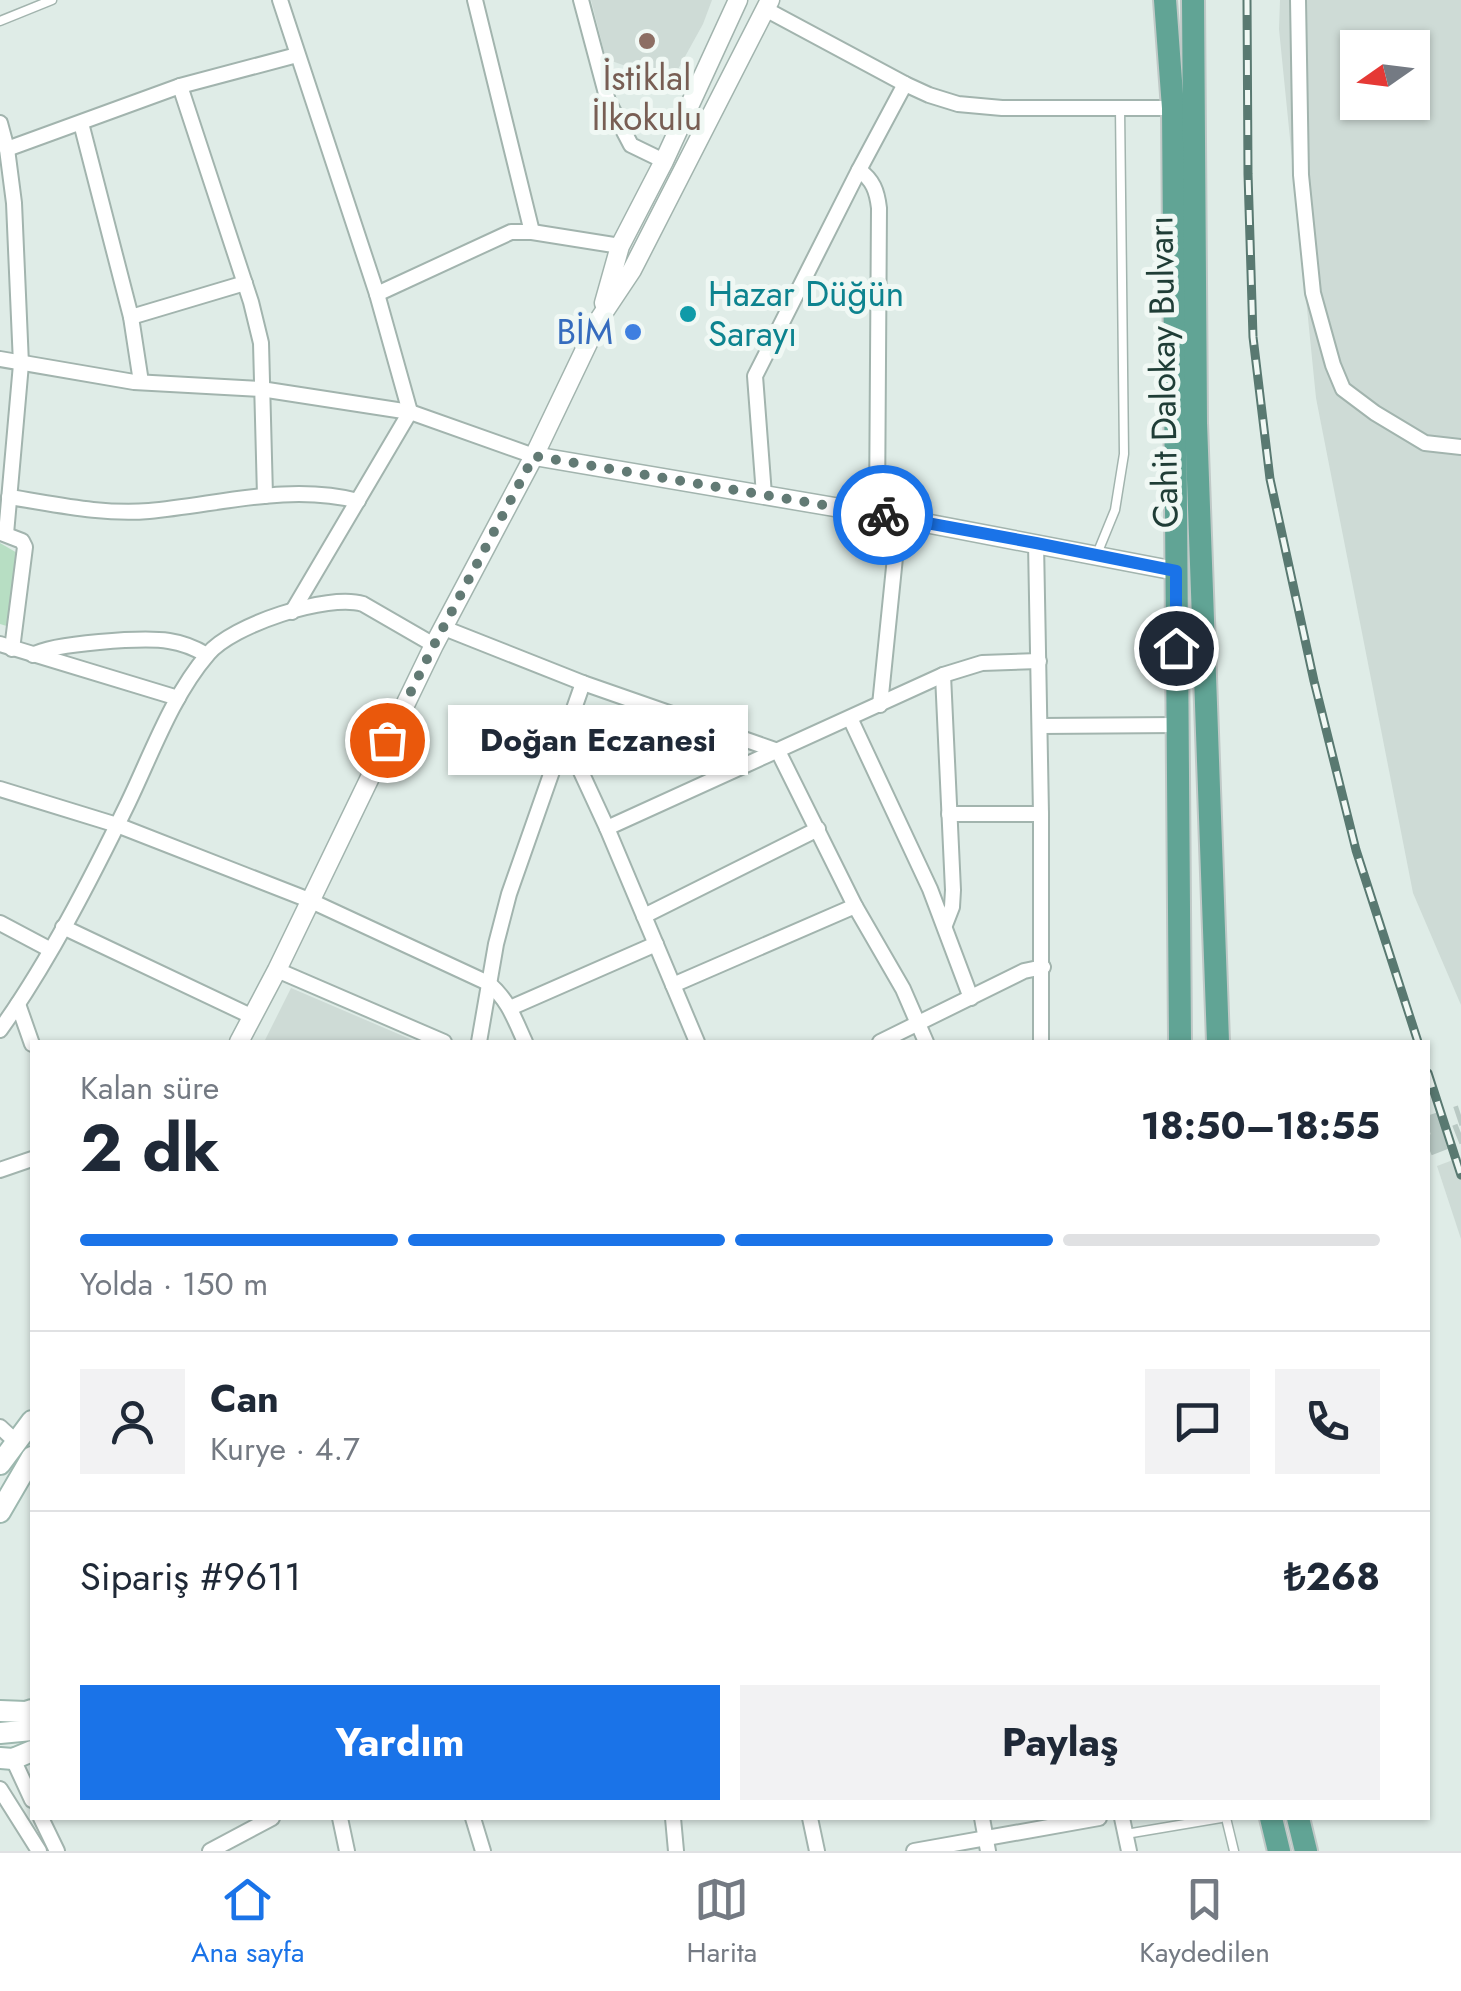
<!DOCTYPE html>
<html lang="tr">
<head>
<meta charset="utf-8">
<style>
	:root { --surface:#fff; --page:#f2f2f3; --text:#1f2937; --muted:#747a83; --line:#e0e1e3; --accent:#1a73e8 }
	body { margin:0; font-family:Jost,sans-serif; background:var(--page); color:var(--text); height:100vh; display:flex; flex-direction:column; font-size:38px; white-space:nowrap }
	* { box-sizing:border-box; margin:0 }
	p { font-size:32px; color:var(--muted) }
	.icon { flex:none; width:55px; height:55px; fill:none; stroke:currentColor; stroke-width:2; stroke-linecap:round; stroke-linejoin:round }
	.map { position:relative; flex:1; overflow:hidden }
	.drawer { position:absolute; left:30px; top:1040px; width:1400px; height:780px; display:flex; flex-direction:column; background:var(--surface); border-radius:0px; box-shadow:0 2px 8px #0004 }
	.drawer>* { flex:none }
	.needle { width:65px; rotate:256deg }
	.tools { position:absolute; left:1340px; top:30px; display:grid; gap:20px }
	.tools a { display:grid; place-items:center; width:90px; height:90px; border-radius:0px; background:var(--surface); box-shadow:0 2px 8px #0004; font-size:50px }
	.pin { position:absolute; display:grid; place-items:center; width:85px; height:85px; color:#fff; margin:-42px; border:5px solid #fff; border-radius:50%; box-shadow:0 2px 10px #0007 }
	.courier { position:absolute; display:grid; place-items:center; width:100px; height:100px; margin:-50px; border:8px solid #1a73e8; border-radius:50%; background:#fff; color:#222; box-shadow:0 2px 12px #0007 }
	.bubble { position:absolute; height:70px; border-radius:0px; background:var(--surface); box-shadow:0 2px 8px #0004; font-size:32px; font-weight:700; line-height:70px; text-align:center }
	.summary em { font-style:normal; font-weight:700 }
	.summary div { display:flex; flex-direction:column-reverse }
	.summary { display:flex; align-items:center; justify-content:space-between; height:170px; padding:0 50px }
	h1 { font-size:65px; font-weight:700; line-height:75px }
	.bar { display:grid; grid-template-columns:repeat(4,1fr); gap:15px 10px; align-content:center; height:120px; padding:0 50px }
	.bar i { height:12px; border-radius:8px; background:var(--line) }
	.bar .current { background:var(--accent) }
	.bar p { grid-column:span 4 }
	.line { display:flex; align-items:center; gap:25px; padding:0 50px; border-top:2px solid var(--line) }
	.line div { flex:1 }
	.round { display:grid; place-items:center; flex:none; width:105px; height:105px; border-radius:0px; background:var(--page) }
	.primary-button { display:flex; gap:20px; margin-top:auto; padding:20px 50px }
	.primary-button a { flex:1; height:115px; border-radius:0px; background:var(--accent); color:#fff; font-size:40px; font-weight:700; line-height:115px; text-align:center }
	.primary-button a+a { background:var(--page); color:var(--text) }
	.dock { display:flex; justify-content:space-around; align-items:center; height:140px; border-top:2px solid var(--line); background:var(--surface); font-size:28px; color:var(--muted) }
	.dock a { display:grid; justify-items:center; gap:5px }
	.dock .current { color:var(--accent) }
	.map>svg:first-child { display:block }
</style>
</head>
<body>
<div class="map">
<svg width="1461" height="1851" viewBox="0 0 1461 1851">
	<rect width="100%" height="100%" fill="#dfece7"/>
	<g fill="#cedbd6" fill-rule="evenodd">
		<path d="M591 0H712L703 24 671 82 606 59Z"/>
		<path d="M1280 0H1461V1005L1413 893 1316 398 1279 29ZM1358 48H1412V102H1358Z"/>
		<path d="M291 988 417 1042H264Z"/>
		<path d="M1461 1157V1239L1437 1166Z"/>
	</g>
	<path fill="#b7dec3" d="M0 543 19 554 10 627 0 624Z"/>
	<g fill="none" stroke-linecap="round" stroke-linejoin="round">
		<g stroke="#b9c9c4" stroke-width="20" stroke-dasharray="20 10" stroke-linecap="butt">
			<path d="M1428 1126 1461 1115"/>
			<path d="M1428 1146 1461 1133"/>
		</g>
		<defs>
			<g id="service">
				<path d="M0 21 52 0"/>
				<path d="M1097 554 1115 510 1124 454 1120 108"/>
				<path d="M1226 1818 1234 1851"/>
				<path d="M1126 1834 1221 1818"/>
			</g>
			<g id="minor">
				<path d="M280 0 377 294 410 412 292 612"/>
				<path d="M475 0 532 232"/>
				<path d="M581 0 608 101 631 145 664 161"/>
				<path d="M1298 0 1301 175 1313 293 1333 365 1343 389 1375 413 1425 443 1461 447"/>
				<path d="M765 9 905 84 929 95 958 104 1002 108H1173"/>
				<path d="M180 86 251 302 261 343 265 496"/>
				<path d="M0 123 7 149 14 203 21 364 6 534"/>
				<path d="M81 123 131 317 141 382"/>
				<path d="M7 149 180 86 297 55"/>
				<path d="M859 170C873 180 877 191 879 208L877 514"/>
				<path d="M377 294 511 232H532L620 246"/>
				<path d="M131 317 245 283"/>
				<path d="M0 359 134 382 261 389 410 412 534 456"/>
				<path d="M764 495 755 376 859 170 905 84"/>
				<path d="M9 497C55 504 102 515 149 511 217 505 289 483 358 501"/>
				<path d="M1 533 22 541 25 547 12 649"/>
				<path d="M1036 543 1041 814V1042"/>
				<path d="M444 628 583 683 778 751 855 906 903 989 926 1042"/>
				<path d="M0 644 178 698"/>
				<path d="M33 655C53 643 144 637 169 641 183 643 195 648 207 655"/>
				<path d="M943 675 953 890 952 907 945 925"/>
				<path d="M880 705 899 518"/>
				<path d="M850 718 930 889 971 998"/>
				<path d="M1040 726 1177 725"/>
				<path d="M564 735 607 828 697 1042"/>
				<path d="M0 789 117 825 309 900 488 983C508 999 515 1020 525 1042"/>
				<path d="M949 814H1041"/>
				<path d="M607 828 943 675 982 663 1039 661"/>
				<path d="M644 916 818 829"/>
				<path d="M0 923 49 949"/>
				<path d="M63 927 253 1017"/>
				<path d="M277 970 444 1042"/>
				<path d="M673 985 855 906"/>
				<path d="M18 1004 32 1044"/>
				<path d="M510 1008 656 944"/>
				<path d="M0 1030C48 963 92 877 128 803 152 753 172 696 208 654 232 625 328 593 363 604L434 645"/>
				<path d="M479 1042 496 944 509 894 583 683"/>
				<path d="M880 1042 1024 971 1043 967"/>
				<path d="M0 1170 32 1159"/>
				<path d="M0 1427 13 1439"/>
				<path d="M13 1759 32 1800"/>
				<path d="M0 1789 39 1851"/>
				<path d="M41 1818 57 1851"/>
				<path d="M340 1818 347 1851"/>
				<path d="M473 1818 483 1851"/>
				<path d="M673 1818 676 1851"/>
				<path d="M810 1818 817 1851"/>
				<path d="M982 1818 988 1851"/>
				<path d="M1122 1818 1129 1851"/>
				<path d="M210 1851 272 1818"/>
				<path d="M914 1851 1099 1818"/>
			</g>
			<g id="tertiary">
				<path d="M604 303 620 246 664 161 738 0"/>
				<path d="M534 456 899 518 1176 571"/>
				<path d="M239 1042 277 970 434 645 534 456 600 318 632 270 770 0"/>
			</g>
			<g id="secondary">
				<path d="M0 1464 32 1421"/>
				<path d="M0 1512 32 1457"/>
				<path d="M0 1711 26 1712 32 1710"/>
				<path d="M0 1733 32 1730"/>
				<path d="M0 1758 13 1759 32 1751"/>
			</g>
			<g id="primary">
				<path d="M1165 0 1173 108 1180 1042"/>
				<path d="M1193 0 1196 423 1218 1042"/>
				<path d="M1271 1818 1279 1851"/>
				<path d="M1298 1818 1306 1851"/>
			</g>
		</defs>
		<use href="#service" stroke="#a2b4ae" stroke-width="11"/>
		<use href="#minor" stroke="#a2b4ae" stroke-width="18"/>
		<use href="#tertiary" stroke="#a2b4ae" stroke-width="21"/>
		<use href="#secondary" stroke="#9db8af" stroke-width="24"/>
		<use href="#primary" stroke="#c0c9c7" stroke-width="26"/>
		<use href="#service" stroke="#fff" stroke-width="8"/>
		<use href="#minor" stroke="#fff" stroke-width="14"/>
		<use href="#tertiary" stroke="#fff" stroke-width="18"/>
		<use href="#secondary" stroke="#fff" stroke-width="20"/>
		<use href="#primary" stroke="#61a495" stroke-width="22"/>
		<defs>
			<g id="rail">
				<path d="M1247 0 1248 174 1253 337 1270 479 1314 681 1356 850 1418 1042"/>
				<path d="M1428 1073 1461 1175"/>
			</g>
		</defs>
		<use href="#rail" stroke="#597971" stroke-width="9"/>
		<use href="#rail" stroke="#f0f8f4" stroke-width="5" stroke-dasharray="15" stroke-linecap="butt"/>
	</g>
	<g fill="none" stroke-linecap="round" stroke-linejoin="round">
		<path stroke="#627a74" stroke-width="10" stroke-dasharray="0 18" d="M387 740 434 645 534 456 883 515"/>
		<path stroke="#1a73e8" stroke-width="12" d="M883 515 1036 543 1176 571V648"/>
	</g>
	<circle fill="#8d6e63" stroke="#f0f8f4" stroke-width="4" cx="647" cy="41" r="10"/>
	<circle fill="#0f9aa8" stroke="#f0f8f4" stroke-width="4" cx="688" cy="314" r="10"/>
	<circle fill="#3f7fe0" stroke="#f0f8f4" stroke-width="4" cx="633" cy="332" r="10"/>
	<g text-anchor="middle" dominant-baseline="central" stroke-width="10" stroke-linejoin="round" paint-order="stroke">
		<g font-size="35" fill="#785e54" stroke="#f0f8f4">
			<text x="647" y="78">İstiklal<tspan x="647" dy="40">İlkokulu</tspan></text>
		</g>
		<g font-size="35" fill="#0d838f" stroke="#f0f8f4" text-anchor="start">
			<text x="708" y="294">Hazar Düğün<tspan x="708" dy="40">Sarayı</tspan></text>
		</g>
		<g font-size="35" fill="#366cbe" stroke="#f0f8f4" text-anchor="end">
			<text x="613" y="332">BİM</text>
		</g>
		<g font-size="35" fill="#1f3d36" stroke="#f0f8f4">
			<text transform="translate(1163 372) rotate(-91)">Cahit Dalokay Bulvarı</text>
		</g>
	</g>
</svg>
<div class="tools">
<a><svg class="needle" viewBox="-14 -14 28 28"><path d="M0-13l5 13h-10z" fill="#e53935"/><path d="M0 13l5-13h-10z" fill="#747a83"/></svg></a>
</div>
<div class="pin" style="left:387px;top:740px;background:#ea580c"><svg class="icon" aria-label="bag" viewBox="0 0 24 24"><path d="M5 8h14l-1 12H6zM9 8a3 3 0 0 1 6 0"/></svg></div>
<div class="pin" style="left:1176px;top:648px;background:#1f2937"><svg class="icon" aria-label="home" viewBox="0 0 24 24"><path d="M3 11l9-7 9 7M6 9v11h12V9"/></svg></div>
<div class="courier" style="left:883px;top:515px"><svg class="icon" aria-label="bike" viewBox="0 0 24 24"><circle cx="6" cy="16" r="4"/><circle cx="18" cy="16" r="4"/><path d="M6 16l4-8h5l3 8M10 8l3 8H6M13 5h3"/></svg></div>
<div class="bubble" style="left:448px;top:705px;width:300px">Doğan Eczanesi</div>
<section class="drawer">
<div class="summary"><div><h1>2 dk</h1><p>Kalan süre</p></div><em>18:50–18:55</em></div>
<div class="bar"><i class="current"></i><i class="current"></i><i class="current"></i><i></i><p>Yolda · 150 m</p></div>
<div class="line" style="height:180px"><a class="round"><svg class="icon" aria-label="person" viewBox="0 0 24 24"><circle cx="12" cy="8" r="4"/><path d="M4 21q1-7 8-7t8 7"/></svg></a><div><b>Can</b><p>Kurye · 4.7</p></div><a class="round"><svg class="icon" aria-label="chat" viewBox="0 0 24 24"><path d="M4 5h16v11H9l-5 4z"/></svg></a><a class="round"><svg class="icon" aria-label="phone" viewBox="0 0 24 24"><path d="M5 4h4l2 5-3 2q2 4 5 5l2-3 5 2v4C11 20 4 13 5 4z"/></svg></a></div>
<div class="line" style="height:130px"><div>Sipariş #9611</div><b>₺268</b></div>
<div class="primary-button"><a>Yardım</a><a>Paylaş</a></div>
</section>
</div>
<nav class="dock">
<a class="current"><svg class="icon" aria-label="home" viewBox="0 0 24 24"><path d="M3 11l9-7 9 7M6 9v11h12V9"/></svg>Ana sayfa</a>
<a><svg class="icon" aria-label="map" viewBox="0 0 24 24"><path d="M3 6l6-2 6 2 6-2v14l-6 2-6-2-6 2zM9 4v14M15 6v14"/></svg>Harita</a>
<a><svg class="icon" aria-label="saved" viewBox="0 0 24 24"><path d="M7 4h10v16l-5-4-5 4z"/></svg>Kaydedilen</a>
</nav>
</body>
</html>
